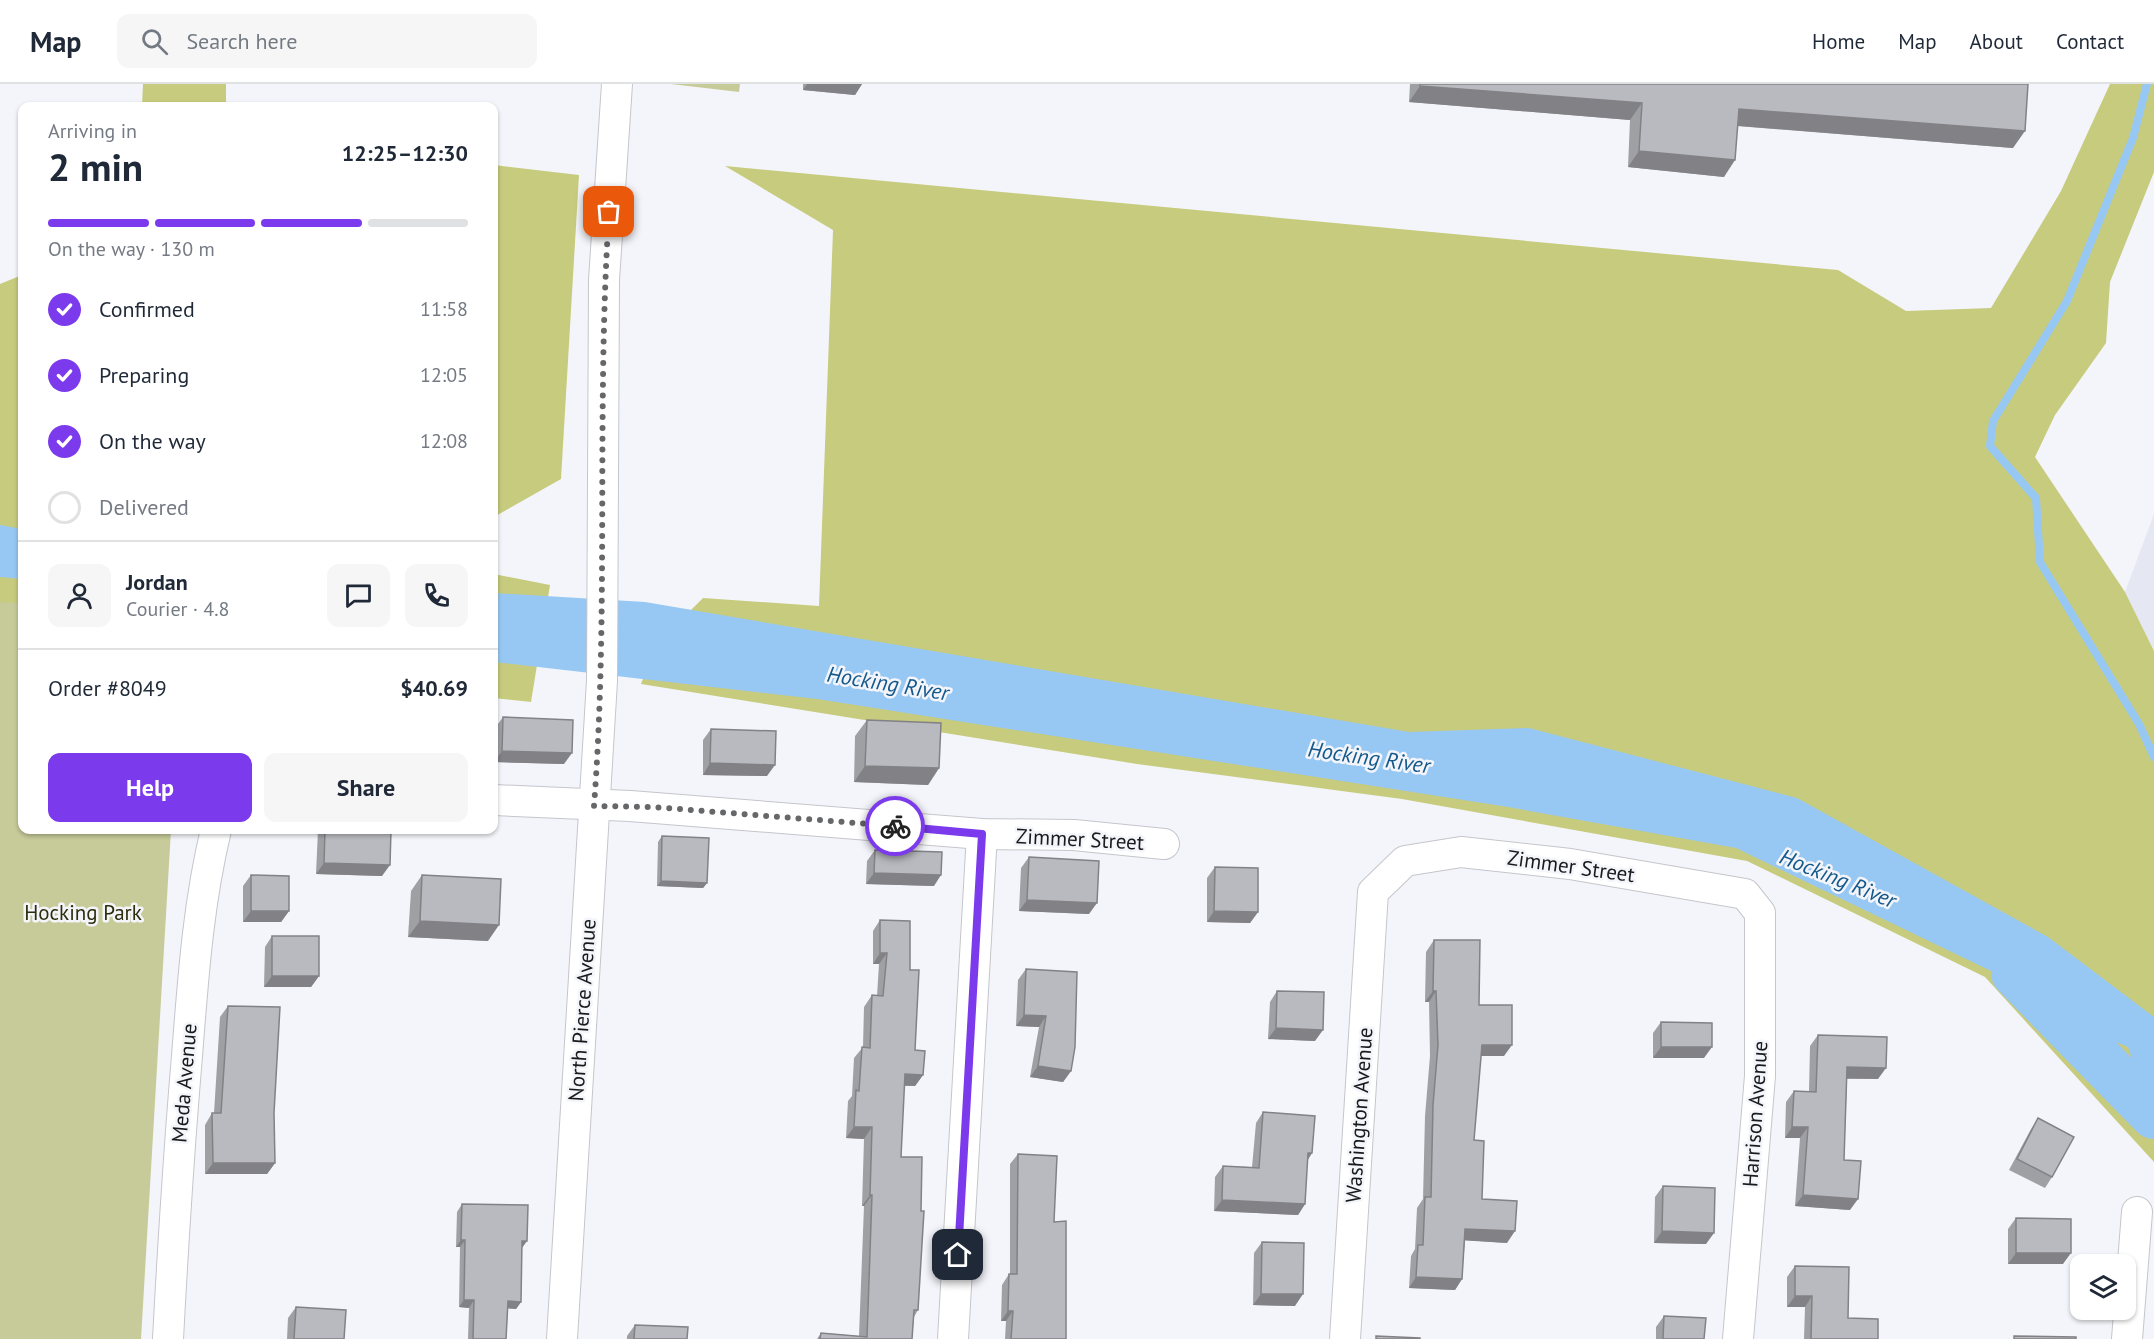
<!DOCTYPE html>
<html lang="en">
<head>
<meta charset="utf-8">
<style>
	:root { --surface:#fff; --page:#f6f6f7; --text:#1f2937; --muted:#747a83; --line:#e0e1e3; --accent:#7c3aed }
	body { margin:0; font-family:"PT Sans",sans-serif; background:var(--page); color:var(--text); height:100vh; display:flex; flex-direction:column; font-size:22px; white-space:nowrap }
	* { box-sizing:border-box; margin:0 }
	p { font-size:20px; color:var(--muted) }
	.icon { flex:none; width:33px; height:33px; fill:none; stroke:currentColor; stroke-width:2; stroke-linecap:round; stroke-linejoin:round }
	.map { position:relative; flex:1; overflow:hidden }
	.panel { position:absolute; left:18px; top:18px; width:480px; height:732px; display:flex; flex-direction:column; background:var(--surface); border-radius:12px; box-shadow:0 2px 4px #0004 }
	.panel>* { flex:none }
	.controls { position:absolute; left:2070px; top:1170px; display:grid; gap:12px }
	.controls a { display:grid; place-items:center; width:66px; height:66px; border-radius:12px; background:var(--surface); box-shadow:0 2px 4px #0004; font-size:30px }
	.pin { position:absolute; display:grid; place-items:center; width:51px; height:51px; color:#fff; margin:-26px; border-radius:12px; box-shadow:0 3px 9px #0006 }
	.courier { position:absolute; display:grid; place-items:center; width:60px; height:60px; margin:-30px; border:4px solid #7c3aed; border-radius:50%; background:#fff; color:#222; box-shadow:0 2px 8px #0007 }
	.head em { font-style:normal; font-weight:600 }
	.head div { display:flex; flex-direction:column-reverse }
	.head { display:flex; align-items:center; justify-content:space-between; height:102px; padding:0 30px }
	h1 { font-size:39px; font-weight:600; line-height:45px }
	.bar { display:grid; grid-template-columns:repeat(4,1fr); gap:9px 6px; align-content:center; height:72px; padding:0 30px }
	.bar i { height:8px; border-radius:4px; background:var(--line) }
	.bar .current { background:var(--accent) }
	.bar p { grid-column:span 4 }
	.line { display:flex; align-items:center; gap:15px; padding:0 30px; border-top:2px solid var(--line) }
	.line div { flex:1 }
	.round { display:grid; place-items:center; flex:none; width:63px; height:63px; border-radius:12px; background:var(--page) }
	ol { padding:0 30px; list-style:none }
	li { display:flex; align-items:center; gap:18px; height:66px }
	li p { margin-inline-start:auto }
	li .icon { padding:6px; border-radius:50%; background:var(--accent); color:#fff; stroke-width:4 }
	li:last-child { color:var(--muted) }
	li i { width:33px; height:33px; border:3px solid var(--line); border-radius:50% }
	.primary-button { display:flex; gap:12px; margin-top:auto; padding:12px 30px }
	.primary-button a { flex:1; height:69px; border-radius:12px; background:var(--accent); color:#fff; font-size:24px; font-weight:600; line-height:69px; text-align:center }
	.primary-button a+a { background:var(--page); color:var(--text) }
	header { display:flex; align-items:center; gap:36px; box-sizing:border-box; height:84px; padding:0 30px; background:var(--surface); border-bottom:2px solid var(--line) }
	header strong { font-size:28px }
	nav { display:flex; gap:33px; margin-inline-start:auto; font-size:21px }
	.search { width:420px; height:54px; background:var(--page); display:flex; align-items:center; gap:15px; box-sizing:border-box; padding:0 21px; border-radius:12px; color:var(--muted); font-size:22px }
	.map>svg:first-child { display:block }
</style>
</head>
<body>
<header>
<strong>Map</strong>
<div class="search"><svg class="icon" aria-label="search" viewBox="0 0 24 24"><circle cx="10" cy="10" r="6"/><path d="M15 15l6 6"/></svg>Search here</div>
<nav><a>Home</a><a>Map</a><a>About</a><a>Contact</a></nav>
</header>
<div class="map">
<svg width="2154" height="1255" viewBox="0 0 2154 1255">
	<rect width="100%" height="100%" fill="#f4f5fa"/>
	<path fill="#e5e7f3" d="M2154 430V567L2125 508Z"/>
	<g fill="#c7ca99">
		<path d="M671 0H740L739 8Z"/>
		<path d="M0 453 22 456V746H171L141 1255H0Z"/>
	</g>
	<g fill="#c7cb7d">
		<path d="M143 0H226V22H142Z"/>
		<path d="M2110 0H2154V88L2110 198 2106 259 2055 331 2035 373 2125 508 2154 567V1078L1985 893 1747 777 1402 715 1137 680 641 600 657 560 703 514 819 522 833 146 725 82 1838 186 1906 227 1991 224 2061 107Z"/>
		<path d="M494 81 579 91 561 395 494 433Z"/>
		<path d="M22 191V503L19 519 0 518V200Z"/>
		<path d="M494 490 550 501 531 618 494 614Z"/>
	</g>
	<g fill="#97c8f3">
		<path d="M0 441 22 445V495L0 493Z"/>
		<path d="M494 509 645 518 1409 648 1529 644 1797 714 2048 853 2154 933V1011L2139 996 2128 963 2024 921 1991 887 1736 764 1508 723 817 615 494 578Z"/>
	</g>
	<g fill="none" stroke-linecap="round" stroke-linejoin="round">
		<path stroke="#97c8f3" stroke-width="8" d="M2147 0 2133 54 2067 217 1993 337 1990 362 2036 414 2040 478 2139 640 2154 673"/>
		<path stroke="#97c8f3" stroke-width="48" d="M2015 889 2154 1031"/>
		<defs>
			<g id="minor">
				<path d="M494 716 630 722 982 750 1074 751 1164 760"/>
				<path d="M168 1255C173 1161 179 1066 187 972 193 896 198 820 216 746"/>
				<path d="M562 1255 602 597 604 196 617 0"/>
				<path d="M953 1255 982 750"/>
				<path d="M1345 1255 1373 808 1405 777 1461 768 1570 780 1745 810 1760 829V992L1738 1255"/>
				<path d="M2127 1255 2137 1128"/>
			</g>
		</defs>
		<use href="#minor" stroke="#c5c6cb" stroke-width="32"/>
		<use href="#minor" stroke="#fff" stroke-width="30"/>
	</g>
	<g fill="#9fa0a4">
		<path d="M803 0H862L855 11 803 6Z"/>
		<path d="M1410 0H2028L2013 64 1737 42 1724 93 1628 83 1630 36 1409 18Z"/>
		<path d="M503 633 564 680 494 678 495 644Z"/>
		<path d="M867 636 939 684 928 701 854 698 855 652Z"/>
		<path d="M711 645 767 692 703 691V656Z"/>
		<path d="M318 746H391L382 792 316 790Z"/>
		<path d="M662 752 707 799 703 804 657 802 658 758Z"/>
		<path d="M875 766 934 802 866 800 867 777Z"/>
		<path d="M1029 773 1089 830 1019 827 1021 784Z"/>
		<path d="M1215 783 1258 828 1250 839 1207 838V794Z"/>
		<path d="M251 791 289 827 281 838H243V802Z"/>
		<path d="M422 791 488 857 408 853 411 807Z"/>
		<path d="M880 836 910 886 915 966 923 991 915 1002H904L901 1073 918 1226 914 1233 912 1255H817L821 1249 859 1252 864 1122H862L864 1055 846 1054 848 1017 852 1012 854 974 863 963 864 923 872 911 877 912 879 880H873V847Z"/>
		<path d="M272 852 319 892 311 903H264L265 863Z"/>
		<path d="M1434 856 1479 921 1504 972H1481L1474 1056 1482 1115 1507 1159 1465 1156 1462 1195 1455 1206 1409 1204 1411 1172 1415 1165 1417 1124 1423 1115 1425 1032 1430 972 1429 918H1425L1426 868Z"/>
		<path d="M1026 885 1071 987 1063 998 1030 993 1039 943 1016 942 1018 896Z"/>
		<path d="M1277 907 1315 957 1268 955 1270 918Z"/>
		<path d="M228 922 275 1079 267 1090H205V1041L212 1029H214L220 933Z"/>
		<path d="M1661 938 1704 974H1653V949Z"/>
		<path d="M1818 951 1878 995H1847L1844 1076 1850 1126 1795 1122 1800 1054H1785L1786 1018 1794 1007H1809L1810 962Z"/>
		<path d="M1263 1028 1312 1069 1307 1077 1305 1120 1298 1131 1214 1127 1215 1093 1223 1082 1252 1083 1256 1039Z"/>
		<path d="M2038 1034 2052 1093 2045 1104 2009 1086 2031 1045Z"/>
		<path d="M1018 1070 1054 1138 1066 1255H1005L1006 1237H1001L1002 1201 1009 1190H1010V1080Z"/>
		<path d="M1663 1102 1706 1160 1654 1159 1655 1113Z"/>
		<path d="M462 1120 522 1164 521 1218 516 1225 508 1224 506 1255H468L469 1224 459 1223 460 1163H456L457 1128Z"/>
		<path d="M2016 1134 2063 1180H2008V1145Z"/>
		<path d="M1262 1158 1295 1222 1253 1221 1254 1169Z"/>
		<path d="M1795 1182 1848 1234 1878 1255H1804L1805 1223H1787V1193Z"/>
		<path d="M296 1223 344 1255H287L288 1234Z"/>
		<path d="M1664 1232 1704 1255H1656V1243Z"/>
		<path d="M635 1241 687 1255H627V1252Z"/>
	</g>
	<g fill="#828286">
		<path d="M807 0H862L855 11 803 6Z"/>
		<path d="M1420 2 1642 19 1630 36 1409 18Z"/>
		<path d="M1739 25 2025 47 2013 64 1727 41Z"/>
		<path d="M1639 67 1735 76 1724 93 1628 83Z"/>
		<path d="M502 667 572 669 564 680 494 678Z"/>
		<path d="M710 679 775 681 767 692 703 691Z"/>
		<path d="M865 682 939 684 928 701 854 698Z"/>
		<path d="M324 779 390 781 382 792 316 790Z"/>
		<path d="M874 789 941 791 934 802 866 800Z"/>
		<path d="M661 797 707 799 703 804 657 802Z"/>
		<path d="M1027 816 1097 819 1089 830 1019 827Z"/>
		<path d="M251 827H289L281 838H243Z"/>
		<path d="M1214 827 1258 828 1250 839 1207 838Z"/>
		<path d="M420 837 499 841 488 857 408 853Z"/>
		<path d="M880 869H887L879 880H873Z"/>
		<path d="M272 892H319L311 903H264Z"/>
		<path d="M1433 907H1436L1429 918H1425Z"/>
		<path d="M1024 931 1046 932 1039 943 1016 942Z"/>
		<path d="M1276 944 1323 946 1315 957 1268 955Z"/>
		<path d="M1482 961H1512L1504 972H1475Z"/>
		<path d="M1661 963H1712L1704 974H1653Z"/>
		<path d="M1038 982 1071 987 1063 998 1030 993Z"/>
		<path d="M1847 983 1886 984 1878 995 1839 994Z"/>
		<path d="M905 990 923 991 915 1002 897 1001Z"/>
		<path d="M854 1043H872L864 1055 846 1054Z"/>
		<path d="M1792 1043H1808L1800 1054H1785Z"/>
		<path d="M1308 1069H1312L1305 1080Z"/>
		<path d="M213 1079H275L267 1090H205Z"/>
		<path d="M870 1111H872L864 1122H862Z"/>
		<path d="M1803 1111 1858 1115 1850 1126 1795 1122Z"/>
		<path d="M1222 1116 1305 1120 1298 1131 1214 1127Z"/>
		<path d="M1465 1145 1515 1147 1507 1159 1458 1156Z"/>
		<path d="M1662 1147 1714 1149 1706 1160 1654 1159Z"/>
		<path d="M461 1156H465L460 1163H456Z"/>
		<path d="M522 1157H527L522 1164Z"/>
		<path d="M2016 1169H2071L2063 1180H2008Z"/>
		<path d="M1416 1193 1462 1195 1455 1206 1409 1204Z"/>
		<path d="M1261 1210H1303L1295 1222 1253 1221Z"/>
		<path d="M1795 1212H1812L1805 1223H1787Z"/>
		<path d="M464 1216H474L469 1224 459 1223Z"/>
		<path d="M508 1217 521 1218 516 1225 503 1224Z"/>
		<path d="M1008 1227H1013L1006 1237H1001Z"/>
	</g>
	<g fill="#b9babf" stroke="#828286" stroke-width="1.5">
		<path d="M1420 0H2028L2025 47 1739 25 1735 76 1639 67 1642 19 1420 2Z"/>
		<path d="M503 633 573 636 572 669 502 667Z"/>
		<path d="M867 636 941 639 939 684 865 682Z"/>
		<path d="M711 645 776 647 775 681 710 679Z"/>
		<path d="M325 746H391L390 781 324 779Z"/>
		<path d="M662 752 709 754 707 799 661 797Z"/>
		<path d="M875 766 942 768 941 791 874 789Z"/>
		<path d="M1029 773 1099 777 1097 819 1027 816Z"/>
		<path d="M1215 783 1258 784V828L1214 827Z"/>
		<path d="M251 791 289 792V827H251Z"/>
		<path d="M422 791 501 795 499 841 420 837Z"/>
		<path d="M880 836 910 837V886H919L915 966 925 967 923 991 905 990 901 1073H922L921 1127H924L918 1226H914L912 1255H820L821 1249 867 1253 872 1111H870L872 1043H854L856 1006 859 1007 862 963 870 964 872 911 883 912 887 869H880Z"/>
		<rect x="272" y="852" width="47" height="40"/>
		<path d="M1434 856H1480L1479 921H1512V961H1482L1474 1056 1484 1057 1482 1115 1517 1117 1515 1147 1465 1145 1462 1195 1416 1193 1418 1161H1423L1425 1113H1431L1433 1021 1438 961 1436 907H1433Z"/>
		<path d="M1026 885 1077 888 1075 963 1071 987 1038 982 1046 932 1024 931Z"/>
		<path d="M1277 907 1324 908 1323 946 1276 944Z"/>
		<path d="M228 922 280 923 274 1029 275 1079H213L212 1029H221Z"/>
		<path d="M1661 938 1712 939V963H1661Z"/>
		<path d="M1818 951 1887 953 1886 984 1847 983 1844 1076 1861 1077 1858 1115 1803 1111 1808 1043H1792L1794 1007 1816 1008Z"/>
		<path d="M1263 1028 1315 1032 1312 1069H1308L1305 1120 1222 1116 1223 1082 1259 1084Z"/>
		<path d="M2038 1034 2074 1053 2052 1093 2017 1075Z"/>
		<path d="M1018 1070 1057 1072 1054 1138 1066 1137V1255H1011L1013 1227H1008L1009 1190H1017Z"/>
		<path d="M1663 1102 1715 1104 1714 1149 1662 1147Z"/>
		<path d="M462 1120 528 1121 527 1157H522L521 1218 508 1217 506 1255H473L474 1216H464L465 1156H461Z"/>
		<path d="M2016 1134 2071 1135V1169H2016Z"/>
		<path d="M1262 1158 1304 1159 1303 1210H1261Z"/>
		<path d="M1795 1182 1849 1183 1848 1234 1878 1235V1255H1811L1812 1212H1795Z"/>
		<path d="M296 1223 346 1226 344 1255H294Z"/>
		<path d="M1664 1232 1706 1234 1704 1255H1663Z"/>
		<path d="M635 1241 688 1243 687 1255H634Z"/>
		<path d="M1376 1252 1420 1254V1255H1376Z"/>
		<path d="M2014 1252 2076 1253V1255H2014Z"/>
	</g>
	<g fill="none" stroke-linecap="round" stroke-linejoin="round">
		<path stroke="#666769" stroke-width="6" stroke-dasharray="0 10.8" d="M609 128C596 326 609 524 594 722L653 723 895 742"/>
		<path stroke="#7c3aed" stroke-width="8" d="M895 742 982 750 958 1171"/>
	</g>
	<g text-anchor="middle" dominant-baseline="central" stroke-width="5" stroke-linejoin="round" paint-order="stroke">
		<g font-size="21" fill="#191a1b" stroke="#f4f5fa">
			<text transform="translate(1080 755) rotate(3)">Zimmer Street</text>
			<text transform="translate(1571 782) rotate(8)">Zimmer Street</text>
			<text transform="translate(582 926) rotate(-86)">North Pierce Avenue</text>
			<text transform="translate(184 999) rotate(-85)">Meda Avenue</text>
			<text transform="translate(1755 1030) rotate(-86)">Harrison Avenue</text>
			<text transform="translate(1359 1031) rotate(-86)">Washington Avenue</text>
		</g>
		<g font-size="21" fill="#2d2e0c" stroke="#f4f5fa">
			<text x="83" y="828">Hocking Park</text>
		</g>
		<g font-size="22" font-style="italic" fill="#14598b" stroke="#f4f5fa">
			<text transform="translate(888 599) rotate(9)">Hocking River</text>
			<text transform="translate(1369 673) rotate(8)">Hocking River</text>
			<text transform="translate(1838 794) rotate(22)">Hocking River</text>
		</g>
	</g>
</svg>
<div class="controls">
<a><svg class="icon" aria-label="layers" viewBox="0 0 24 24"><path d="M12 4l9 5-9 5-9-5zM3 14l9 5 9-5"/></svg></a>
</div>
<div class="pin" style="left:609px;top:128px;background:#ea580c"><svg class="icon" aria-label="bag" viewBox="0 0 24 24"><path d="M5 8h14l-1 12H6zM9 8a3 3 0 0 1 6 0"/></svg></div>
<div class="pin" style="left:958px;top:1171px;background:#1f2937"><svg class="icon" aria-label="home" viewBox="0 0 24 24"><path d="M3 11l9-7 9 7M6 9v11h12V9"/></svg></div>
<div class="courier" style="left:895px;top:742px"><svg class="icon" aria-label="bike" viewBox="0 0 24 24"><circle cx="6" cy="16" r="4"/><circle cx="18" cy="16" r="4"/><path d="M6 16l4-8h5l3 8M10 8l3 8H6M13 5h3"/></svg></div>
<section class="panel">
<div class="head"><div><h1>2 min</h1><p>Arriving in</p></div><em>12:25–12:30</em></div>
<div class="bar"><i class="current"></i><i class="current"></i><i class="current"></i><i></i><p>On the way · 130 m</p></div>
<ol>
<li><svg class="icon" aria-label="check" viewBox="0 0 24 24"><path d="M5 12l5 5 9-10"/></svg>Confirmed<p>11:58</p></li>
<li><svg class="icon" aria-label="check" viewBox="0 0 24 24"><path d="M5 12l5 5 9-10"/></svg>Preparing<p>12:05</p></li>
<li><svg class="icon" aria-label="check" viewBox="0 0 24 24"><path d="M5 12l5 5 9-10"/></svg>On the way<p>12:08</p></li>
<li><i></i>Delivered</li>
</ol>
<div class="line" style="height:108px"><a class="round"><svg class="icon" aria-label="person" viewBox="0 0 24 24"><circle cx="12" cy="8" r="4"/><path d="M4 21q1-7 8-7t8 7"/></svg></a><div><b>Jordan</b><p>Courier · 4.8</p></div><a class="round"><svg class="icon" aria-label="chat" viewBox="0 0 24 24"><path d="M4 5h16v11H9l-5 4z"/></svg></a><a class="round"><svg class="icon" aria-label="phone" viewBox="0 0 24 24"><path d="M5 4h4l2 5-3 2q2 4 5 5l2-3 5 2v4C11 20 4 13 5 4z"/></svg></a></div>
<div class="line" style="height:78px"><div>Order #8049</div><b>$40.69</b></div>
<div class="primary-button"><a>Help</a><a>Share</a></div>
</section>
</div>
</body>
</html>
